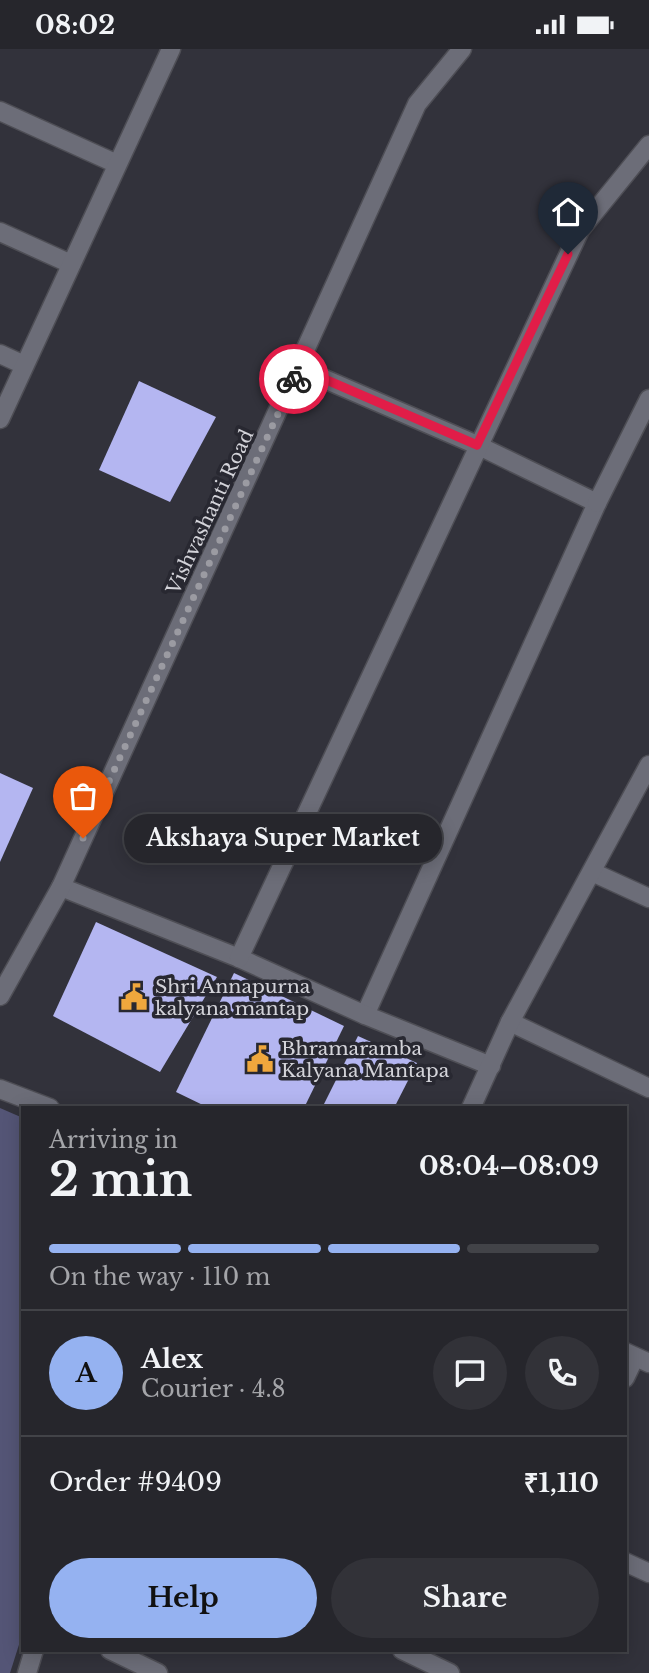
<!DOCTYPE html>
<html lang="en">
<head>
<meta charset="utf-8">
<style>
	:root { --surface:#26262c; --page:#323238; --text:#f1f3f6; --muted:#a4a5a9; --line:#424348; --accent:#95b2f1 }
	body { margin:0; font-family:"Libre Baskerville",serif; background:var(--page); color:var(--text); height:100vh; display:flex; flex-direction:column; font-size:26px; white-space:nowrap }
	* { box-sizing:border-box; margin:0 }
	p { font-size:23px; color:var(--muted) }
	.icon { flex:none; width:38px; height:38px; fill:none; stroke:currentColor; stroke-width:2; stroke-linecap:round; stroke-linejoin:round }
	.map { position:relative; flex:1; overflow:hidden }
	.sheet { position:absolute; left:21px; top:1057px; width:606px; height:546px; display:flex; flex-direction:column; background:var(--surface); border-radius:0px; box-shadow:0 4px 18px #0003,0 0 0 2px var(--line) }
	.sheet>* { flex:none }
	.pin { position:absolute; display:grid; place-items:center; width:60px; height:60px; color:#fff; margin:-72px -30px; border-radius:50% 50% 50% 0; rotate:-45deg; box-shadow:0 0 7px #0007 }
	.pin .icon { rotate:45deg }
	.courier { position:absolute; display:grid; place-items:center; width:70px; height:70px; margin:-35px; border:5px solid #e11d48; border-radius:50%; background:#fff; color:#222; box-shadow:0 2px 9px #0007 }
	.bubble { position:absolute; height:49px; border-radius:24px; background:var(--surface); box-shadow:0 4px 18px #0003,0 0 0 2px var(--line); font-size:23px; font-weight:800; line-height:49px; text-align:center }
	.summary em { font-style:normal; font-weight:800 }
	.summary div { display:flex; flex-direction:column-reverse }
	.summary { display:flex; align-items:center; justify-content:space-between; height:119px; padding:0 28px }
	h1 { font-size:46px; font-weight:800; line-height:52px }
	.bar { display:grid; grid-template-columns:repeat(4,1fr); gap:10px 7px; align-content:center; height:84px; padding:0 28px }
	.bar i { height:9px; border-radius:5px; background:var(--line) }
	.bar .on { background:var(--accent) }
	.bar p { grid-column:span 4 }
	.line { display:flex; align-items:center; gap:18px; padding:0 28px; border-top:2px solid var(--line) }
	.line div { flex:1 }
	.round { display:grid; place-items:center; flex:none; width:74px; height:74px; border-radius:37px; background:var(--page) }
	.action { display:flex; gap:14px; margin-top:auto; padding:14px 28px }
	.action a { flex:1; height:80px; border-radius:42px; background:var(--accent); color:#111; font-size:28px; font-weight:800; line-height:80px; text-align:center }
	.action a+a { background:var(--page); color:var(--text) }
	.status { display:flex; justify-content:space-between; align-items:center; height:49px; padding:0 35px; background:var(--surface); direction:ltr }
	.status svg { height:19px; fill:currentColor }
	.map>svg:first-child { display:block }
</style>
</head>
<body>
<div class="status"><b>08:02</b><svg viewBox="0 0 49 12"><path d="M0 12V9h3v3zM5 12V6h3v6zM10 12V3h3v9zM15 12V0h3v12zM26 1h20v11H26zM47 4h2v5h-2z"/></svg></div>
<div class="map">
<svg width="649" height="1624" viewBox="0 0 649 1624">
	<rect width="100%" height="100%" fill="#32323b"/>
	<path fill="#545576" d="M0 1059 23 1069V1583L10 1624H0Z"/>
	<g fill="#b4b6f1">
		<path d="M139 332 216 368 170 453 99 421Z"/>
		<path d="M0 724 33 739 0 813Z"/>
		<path d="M96 873 217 928 160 1023 53 967Z"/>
		<path d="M234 924 344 977 304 1059H209L176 1043Z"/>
		<path d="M358 987 417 1014 394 1059H322Z"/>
	</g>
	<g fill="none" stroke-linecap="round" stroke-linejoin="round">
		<defs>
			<g id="minor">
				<path d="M0 62 117 115"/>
				<path d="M0 183 71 215"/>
				<path d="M0 305 24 316"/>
				<path d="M299 319 477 396 597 454 365 966"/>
				<path d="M0 370 171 0"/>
				<path d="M597 454 649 350"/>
				<path d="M592 823 649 849"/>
				<path d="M61 838 239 909 365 966 491 1017"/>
				<path d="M239 909 580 181 649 96"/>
				<path d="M510 973 649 1039"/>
				<path d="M0 1040 50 1059"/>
				<path d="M471 1059 510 973 649 716"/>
				<path d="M625 1303 649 1314"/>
				<path d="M625 1329 635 1308"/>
				<path d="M625 1513 649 1524"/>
				<path d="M110 1601 158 1624"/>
				<path d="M402 1601 450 1624"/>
				<path d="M27 1624 34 1601"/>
			</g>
			<path id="tertiary" d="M0 947 61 838 417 55 462 0"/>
		</defs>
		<use href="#minor" stroke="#4e4e55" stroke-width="21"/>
		<use href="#tertiary" stroke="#4e4e55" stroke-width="21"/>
		<use href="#minor" stroke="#6c6d78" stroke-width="18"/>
		<use href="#tertiary" stroke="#6c6d78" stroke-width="18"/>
	</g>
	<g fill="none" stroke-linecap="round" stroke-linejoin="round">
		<path stroke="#9b9ba2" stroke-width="7" stroke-dasharray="0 12.6" d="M83 789 294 330"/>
		<path stroke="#e11d48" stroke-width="9" d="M294 330 299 319 477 396 568 205"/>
	</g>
	<defs>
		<symbol id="civic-bare" viewBox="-9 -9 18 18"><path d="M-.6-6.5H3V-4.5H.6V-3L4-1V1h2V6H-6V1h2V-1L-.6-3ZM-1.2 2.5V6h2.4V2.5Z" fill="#efa73d" stroke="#282831" stroke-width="2.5" paint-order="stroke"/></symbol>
	</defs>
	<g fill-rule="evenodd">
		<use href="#civic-bare" x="115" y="929" width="38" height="38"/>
		<use href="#civic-bare" x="241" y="991" width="38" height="38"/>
	</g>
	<g text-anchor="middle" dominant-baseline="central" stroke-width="7" stroke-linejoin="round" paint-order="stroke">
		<g font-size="19" fill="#d3d3d9" stroke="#282831">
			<text transform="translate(210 463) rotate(-65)">Vishvashanti Road</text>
		</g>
		<g font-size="19" fill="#d3d3d9" stroke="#282831" text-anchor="start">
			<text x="155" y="937">Shri Annapurna<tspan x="155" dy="22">kalyana mantap</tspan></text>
			<text x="281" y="999">Bhramaramba<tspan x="281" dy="22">Kalyana Mantapa</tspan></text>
		</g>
	</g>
</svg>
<div class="pin" style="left:83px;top:789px;background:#ea580c"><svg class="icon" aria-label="bag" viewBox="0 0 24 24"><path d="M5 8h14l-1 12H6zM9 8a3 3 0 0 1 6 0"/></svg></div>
<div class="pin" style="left:568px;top:205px;background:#1f2937"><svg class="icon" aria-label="home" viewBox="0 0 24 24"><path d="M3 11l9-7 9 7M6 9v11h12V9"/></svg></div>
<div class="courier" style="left:294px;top:330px"><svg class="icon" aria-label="bike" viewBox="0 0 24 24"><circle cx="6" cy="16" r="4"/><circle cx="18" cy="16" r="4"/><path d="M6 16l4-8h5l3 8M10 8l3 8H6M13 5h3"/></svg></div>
<div class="bubble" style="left:124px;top:765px;width:318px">Akshaya Super Market</div>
<section class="sheet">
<div class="summary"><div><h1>2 min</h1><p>Arriving in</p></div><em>08:04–08:09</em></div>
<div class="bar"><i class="on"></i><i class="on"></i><i class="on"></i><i></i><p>On the way · 110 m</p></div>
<div class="line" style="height:126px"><b class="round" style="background:var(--accent);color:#111">A</b><div><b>Alex</b><p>Courier · 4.8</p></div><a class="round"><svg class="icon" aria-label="chat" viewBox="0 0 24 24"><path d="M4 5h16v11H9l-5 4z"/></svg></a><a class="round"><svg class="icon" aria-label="phone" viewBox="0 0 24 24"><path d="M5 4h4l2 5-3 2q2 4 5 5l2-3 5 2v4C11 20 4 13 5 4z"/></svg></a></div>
<div class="line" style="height:91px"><div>Order #9409</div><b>₹1,110</b></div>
<div class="action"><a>Help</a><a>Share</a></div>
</section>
</div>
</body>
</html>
